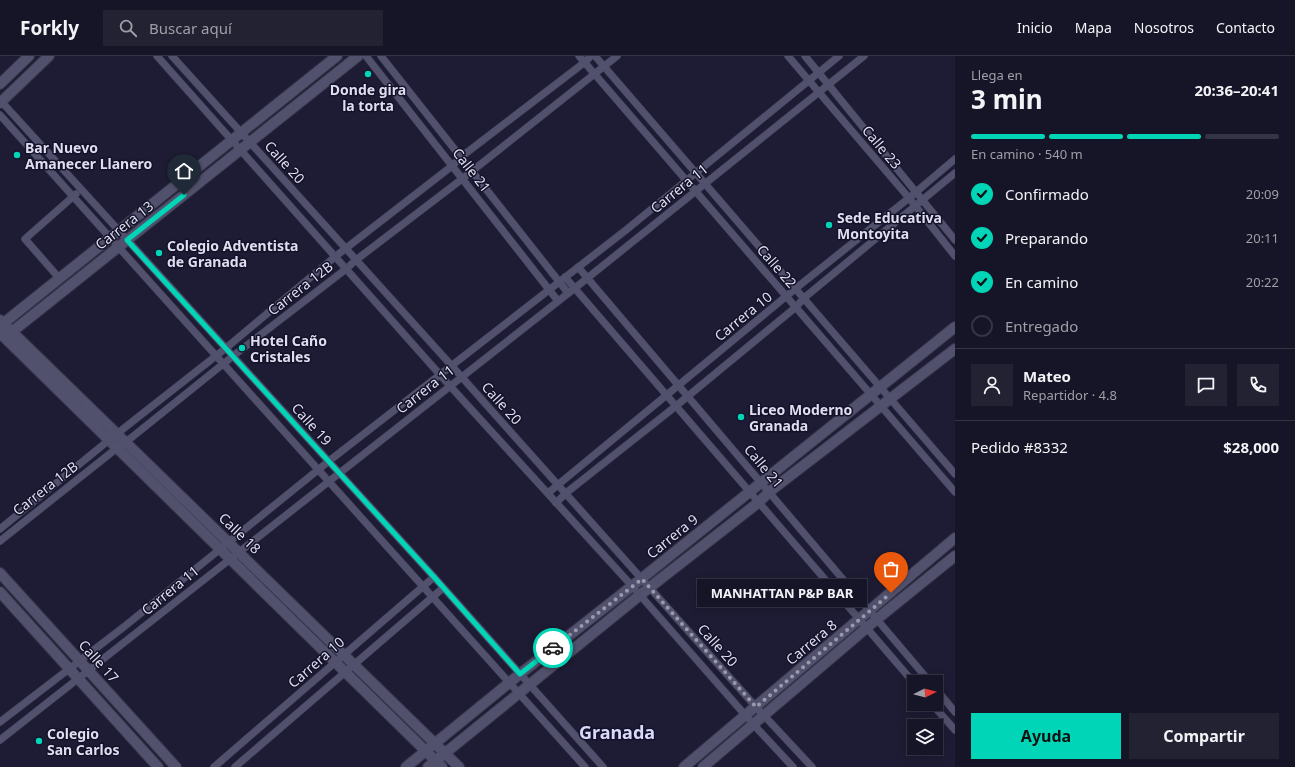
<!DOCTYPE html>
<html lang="es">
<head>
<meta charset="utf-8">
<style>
	:root { --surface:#161527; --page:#232233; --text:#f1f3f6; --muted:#9e9fa7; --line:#353444; --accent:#00d5b7 }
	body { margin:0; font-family:"Noto Sans",sans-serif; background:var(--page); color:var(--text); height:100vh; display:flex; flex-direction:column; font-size:15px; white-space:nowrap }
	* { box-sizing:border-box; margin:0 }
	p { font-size:13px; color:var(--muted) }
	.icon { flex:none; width:22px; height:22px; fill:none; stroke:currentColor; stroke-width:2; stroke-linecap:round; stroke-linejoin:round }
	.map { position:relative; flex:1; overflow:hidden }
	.sheet { display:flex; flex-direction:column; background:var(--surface); width:340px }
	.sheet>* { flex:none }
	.needle { width:26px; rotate:84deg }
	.tools { position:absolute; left:907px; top:619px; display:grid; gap:8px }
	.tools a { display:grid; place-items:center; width:36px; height:36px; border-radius:0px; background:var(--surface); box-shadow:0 2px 10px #0003,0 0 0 1px var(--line); font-size:20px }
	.pin { position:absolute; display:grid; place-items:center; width:34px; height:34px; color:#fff; margin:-41px -17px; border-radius:50% 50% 50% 0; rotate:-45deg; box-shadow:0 0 4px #0007 }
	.pin .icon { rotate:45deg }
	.courier { position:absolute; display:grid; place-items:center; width:40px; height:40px; margin:-20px; border:3px solid #00d5b7; border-radius:50%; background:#fff; color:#222; box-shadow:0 1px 5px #0007 }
	.bubble { position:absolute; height:28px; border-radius:0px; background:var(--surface); box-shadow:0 2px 10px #0003,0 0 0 1px var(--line); font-size:13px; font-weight:700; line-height:28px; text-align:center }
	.head em { font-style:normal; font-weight:700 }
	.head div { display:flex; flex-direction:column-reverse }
	.head { display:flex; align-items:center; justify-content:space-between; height:68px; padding:0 16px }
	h1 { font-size:26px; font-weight:700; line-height:30px }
	.bar { display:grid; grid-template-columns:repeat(4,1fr); gap:6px 4px; align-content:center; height:48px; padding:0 16px }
	.bar i { height:5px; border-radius:3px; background:var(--line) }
	.bar .current { background:var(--accent) }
	.bar p { grid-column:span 4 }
	.line { display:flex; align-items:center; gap:10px; padding:0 16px; border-top:1px solid var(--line) }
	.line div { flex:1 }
	.round { display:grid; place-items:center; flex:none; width:42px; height:42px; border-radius:0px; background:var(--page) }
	ol { padding:0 16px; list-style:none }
	li { display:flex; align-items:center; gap:12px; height:44px }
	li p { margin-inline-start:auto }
	li .icon { padding:4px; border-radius:50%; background:var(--accent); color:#111; stroke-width:4 }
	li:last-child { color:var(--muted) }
	li i { width:22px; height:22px; border:2px solid var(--line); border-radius:50% }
	.cta { display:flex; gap:8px; margin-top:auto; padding:8px 16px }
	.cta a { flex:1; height:46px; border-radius:0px; background:var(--accent); color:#111; font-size:16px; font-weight:700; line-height:46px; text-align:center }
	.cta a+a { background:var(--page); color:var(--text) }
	header { display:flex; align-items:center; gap:24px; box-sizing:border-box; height:56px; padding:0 20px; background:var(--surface); border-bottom:1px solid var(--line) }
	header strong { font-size:19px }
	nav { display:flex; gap:22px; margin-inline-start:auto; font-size:14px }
	.search { width:280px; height:36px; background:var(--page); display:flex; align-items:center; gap:10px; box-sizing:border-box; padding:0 14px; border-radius:0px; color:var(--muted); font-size:15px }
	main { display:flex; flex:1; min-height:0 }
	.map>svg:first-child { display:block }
</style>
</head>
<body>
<header>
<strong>Forkly</strong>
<div class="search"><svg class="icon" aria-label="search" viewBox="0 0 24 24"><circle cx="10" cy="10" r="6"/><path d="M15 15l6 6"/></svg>Buscar aquí</div>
<nav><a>Inicio</a><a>Mapa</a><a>Nosotros</a><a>Contacto</a></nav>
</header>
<main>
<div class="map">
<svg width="955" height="711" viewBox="0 0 955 711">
	<rect width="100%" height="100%" fill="#1d1c34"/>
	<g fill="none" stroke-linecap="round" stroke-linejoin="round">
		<defs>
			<g id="street">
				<path d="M157 0 450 330 632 530 753 668 793 711"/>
				<path d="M172 0 451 309 756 651 812 711"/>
				<path d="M366 0 558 245"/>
				<path d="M381 0 568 237"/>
				<path d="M579 0 955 436"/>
				<path d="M595 0 955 418"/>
				<path d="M788 0 909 142 955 200"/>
				<path d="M805 0 955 184"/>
				<path d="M0 44 434 521 603 711"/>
				<path d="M0 59 585 711"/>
				<path d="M578 211 930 626"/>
				<path d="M565 221 914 627"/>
				<path d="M59 222 25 183 76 138"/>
				<path d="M548 437 795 233 909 142 955 103"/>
				<path d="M556 447 566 437 676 350 796 251 804 242 955 117"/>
				<path d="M0 473 109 384 226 292 336 200 452 110 461 101 585 6 591 0"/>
				<path d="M0 485 117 392 126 386 233 300 346 213 356 204 462 123 617 0"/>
				<path d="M936 633 955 656"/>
				<path d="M932 648 955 674"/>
				<path d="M0 666 125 570 329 405 626 174 839 0"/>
				<path d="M0 684 575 232 864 0"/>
				<path d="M214 711 434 521"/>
				<path d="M235 711 443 532"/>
			</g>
			<g id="secondary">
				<path d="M0 28 29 0"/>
				<path d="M0 47 49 0"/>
				<path d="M0 264 459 711"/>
				<path d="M0 270 337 0"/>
				<path d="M0 277 442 711"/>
				<path d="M8 279 358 0"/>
				<path d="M0 517 176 711"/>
				<path d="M0 536 158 711"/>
				<path d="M406 711 520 618 641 523 955 271"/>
				<path d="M428 711 640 539 759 446 769 436 955 293"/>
				<path d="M684 711 955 482"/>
				<path d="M703 711 877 563 955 500"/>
			</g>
		</defs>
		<use href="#street" stroke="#37354a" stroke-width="8"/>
		<use href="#secondary" stroke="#37354a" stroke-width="12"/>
		<use href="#street" stroke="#51516d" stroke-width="7"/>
		<use href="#secondary" stroke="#51516d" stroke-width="10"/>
	</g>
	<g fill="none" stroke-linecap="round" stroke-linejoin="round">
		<path stroke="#9a9aae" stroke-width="4" stroke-dasharray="0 7.2" d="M553 592 642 523 756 651 891 537"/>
		<path stroke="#00d5b7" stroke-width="5" d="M184 139 127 184 434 521 520 618 553 592"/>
	</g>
	<g fill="#00d5b7" stroke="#14122a" stroke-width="1.5">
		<circle cx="368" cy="18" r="4"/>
		<circle cx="17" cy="99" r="4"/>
		<circle cx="829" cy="169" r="4"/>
		<circle cx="159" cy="197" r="4"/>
		<circle cx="242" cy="292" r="4"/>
		<circle cx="741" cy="361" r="4"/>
		<circle cx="39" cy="685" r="4"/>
	</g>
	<g text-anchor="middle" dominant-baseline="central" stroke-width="3" stroke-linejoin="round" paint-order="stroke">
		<g font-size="14" font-weight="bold" fill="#dedeef" stroke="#14122a" text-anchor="start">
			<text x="368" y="33" text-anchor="middle">Donde gira<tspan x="368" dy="16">la torta</tspan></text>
			<text x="25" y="91">Bar Nuevo<tspan x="25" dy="16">Amanecer Llanero</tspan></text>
			<text x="837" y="161">Sede Educativa<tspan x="837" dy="16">Montoyita</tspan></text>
			<text x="167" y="189">Colegio Adventista<tspan x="167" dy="16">de Granada</tspan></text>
			<text x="250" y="284">Hotel Caño<tspan x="250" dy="16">Cristales</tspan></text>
			<text x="749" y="353">Liceo Moderno<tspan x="749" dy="16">Granada</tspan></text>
			<text x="47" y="677">Colegio<tspan x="47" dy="16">San Carlos</tspan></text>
		</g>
		<g font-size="14" fill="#dedeef" stroke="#14122a">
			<text transform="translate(882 91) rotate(50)">Calle 23</text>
			<text transform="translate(285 106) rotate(48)">Calle 20</text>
			<text transform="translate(472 114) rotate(52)">Calle 21</text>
			<text transform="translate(679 132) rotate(-39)">Carrera 11</text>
			<text transform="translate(124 169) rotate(-38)">Carrera 13</text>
			<text transform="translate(777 210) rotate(49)">Calle 22</text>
			<text transform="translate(300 232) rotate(-38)">Carrera 12B</text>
			<text transform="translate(743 260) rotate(-39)">Carrera 10</text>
			<text transform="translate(425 333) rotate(-38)">Carrera 11</text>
			<text transform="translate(502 347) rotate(48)">Calle 20</text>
			<text transform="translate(312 368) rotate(48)">Calle 19</text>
			<text transform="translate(764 410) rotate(50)">Calle 21</text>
			<text transform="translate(45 432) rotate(-38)">Carrera 12B</text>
			<text transform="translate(240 477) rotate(44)">Calle 18</text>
			<text transform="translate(672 480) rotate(-39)">Carrera 9</text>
			<text transform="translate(170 534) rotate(-39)">Carrera 11</text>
			<text transform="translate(811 586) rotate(-40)">Carrera 8</text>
			<text transform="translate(718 589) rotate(48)">Calle 20</text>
			<text transform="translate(99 605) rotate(48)">Calle 17</text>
			<text transform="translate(316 606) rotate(-41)">Carrera 10</text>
		</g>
		<g font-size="18" font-weight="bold" fill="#d9d9fa" stroke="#14122a">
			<text x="617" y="676">Granada</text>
		</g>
	</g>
</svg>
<div class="tools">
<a><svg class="needle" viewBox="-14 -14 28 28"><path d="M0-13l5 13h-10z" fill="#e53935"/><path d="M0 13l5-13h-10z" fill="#9e9fa7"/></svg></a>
<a><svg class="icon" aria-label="layers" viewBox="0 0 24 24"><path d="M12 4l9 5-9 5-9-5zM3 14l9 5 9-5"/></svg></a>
</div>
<div class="pin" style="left:891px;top:537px;background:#ea580c"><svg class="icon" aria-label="bag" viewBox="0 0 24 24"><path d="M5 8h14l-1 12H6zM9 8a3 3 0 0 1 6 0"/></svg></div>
<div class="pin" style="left:184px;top:139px;background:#1f2937"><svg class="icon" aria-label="home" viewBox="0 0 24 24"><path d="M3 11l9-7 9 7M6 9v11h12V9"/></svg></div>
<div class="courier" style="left:553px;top:592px"><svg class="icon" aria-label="car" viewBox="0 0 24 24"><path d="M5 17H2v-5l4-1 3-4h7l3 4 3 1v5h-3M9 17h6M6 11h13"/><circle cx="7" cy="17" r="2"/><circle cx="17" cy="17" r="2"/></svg></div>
<div class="bubble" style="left:697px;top:523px;width:170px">MANHATTAN P&amp;P BAR</div>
</div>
<section class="sheet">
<div class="head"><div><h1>3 min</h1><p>Llega en</p></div><em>20:36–20:41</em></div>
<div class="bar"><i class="current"></i><i class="current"></i><i class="current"></i><i></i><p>En camino · 540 m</p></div>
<ol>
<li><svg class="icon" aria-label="check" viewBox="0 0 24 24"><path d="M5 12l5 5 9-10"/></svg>Confirmado<p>20:09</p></li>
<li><svg class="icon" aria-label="check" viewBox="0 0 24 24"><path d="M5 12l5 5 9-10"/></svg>Preparando<p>20:11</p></li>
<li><svg class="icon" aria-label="check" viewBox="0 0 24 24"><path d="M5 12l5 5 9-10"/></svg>En camino<p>20:22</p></li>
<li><i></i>Entregado</li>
</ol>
<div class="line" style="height:72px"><a class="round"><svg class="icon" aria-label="person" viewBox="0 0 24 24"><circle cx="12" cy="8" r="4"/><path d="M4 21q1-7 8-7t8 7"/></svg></a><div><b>Mateo</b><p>Repartidor · 4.8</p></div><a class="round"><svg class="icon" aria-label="chat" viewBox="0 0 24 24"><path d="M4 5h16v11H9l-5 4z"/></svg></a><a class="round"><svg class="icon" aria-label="phone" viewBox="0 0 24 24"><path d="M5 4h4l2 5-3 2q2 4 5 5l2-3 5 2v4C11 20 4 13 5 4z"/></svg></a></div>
<div class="line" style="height:52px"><div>Pedido #8332</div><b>$28,000</b></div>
<div class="cta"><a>Ayuda</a><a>Compartir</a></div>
</section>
</main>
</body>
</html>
